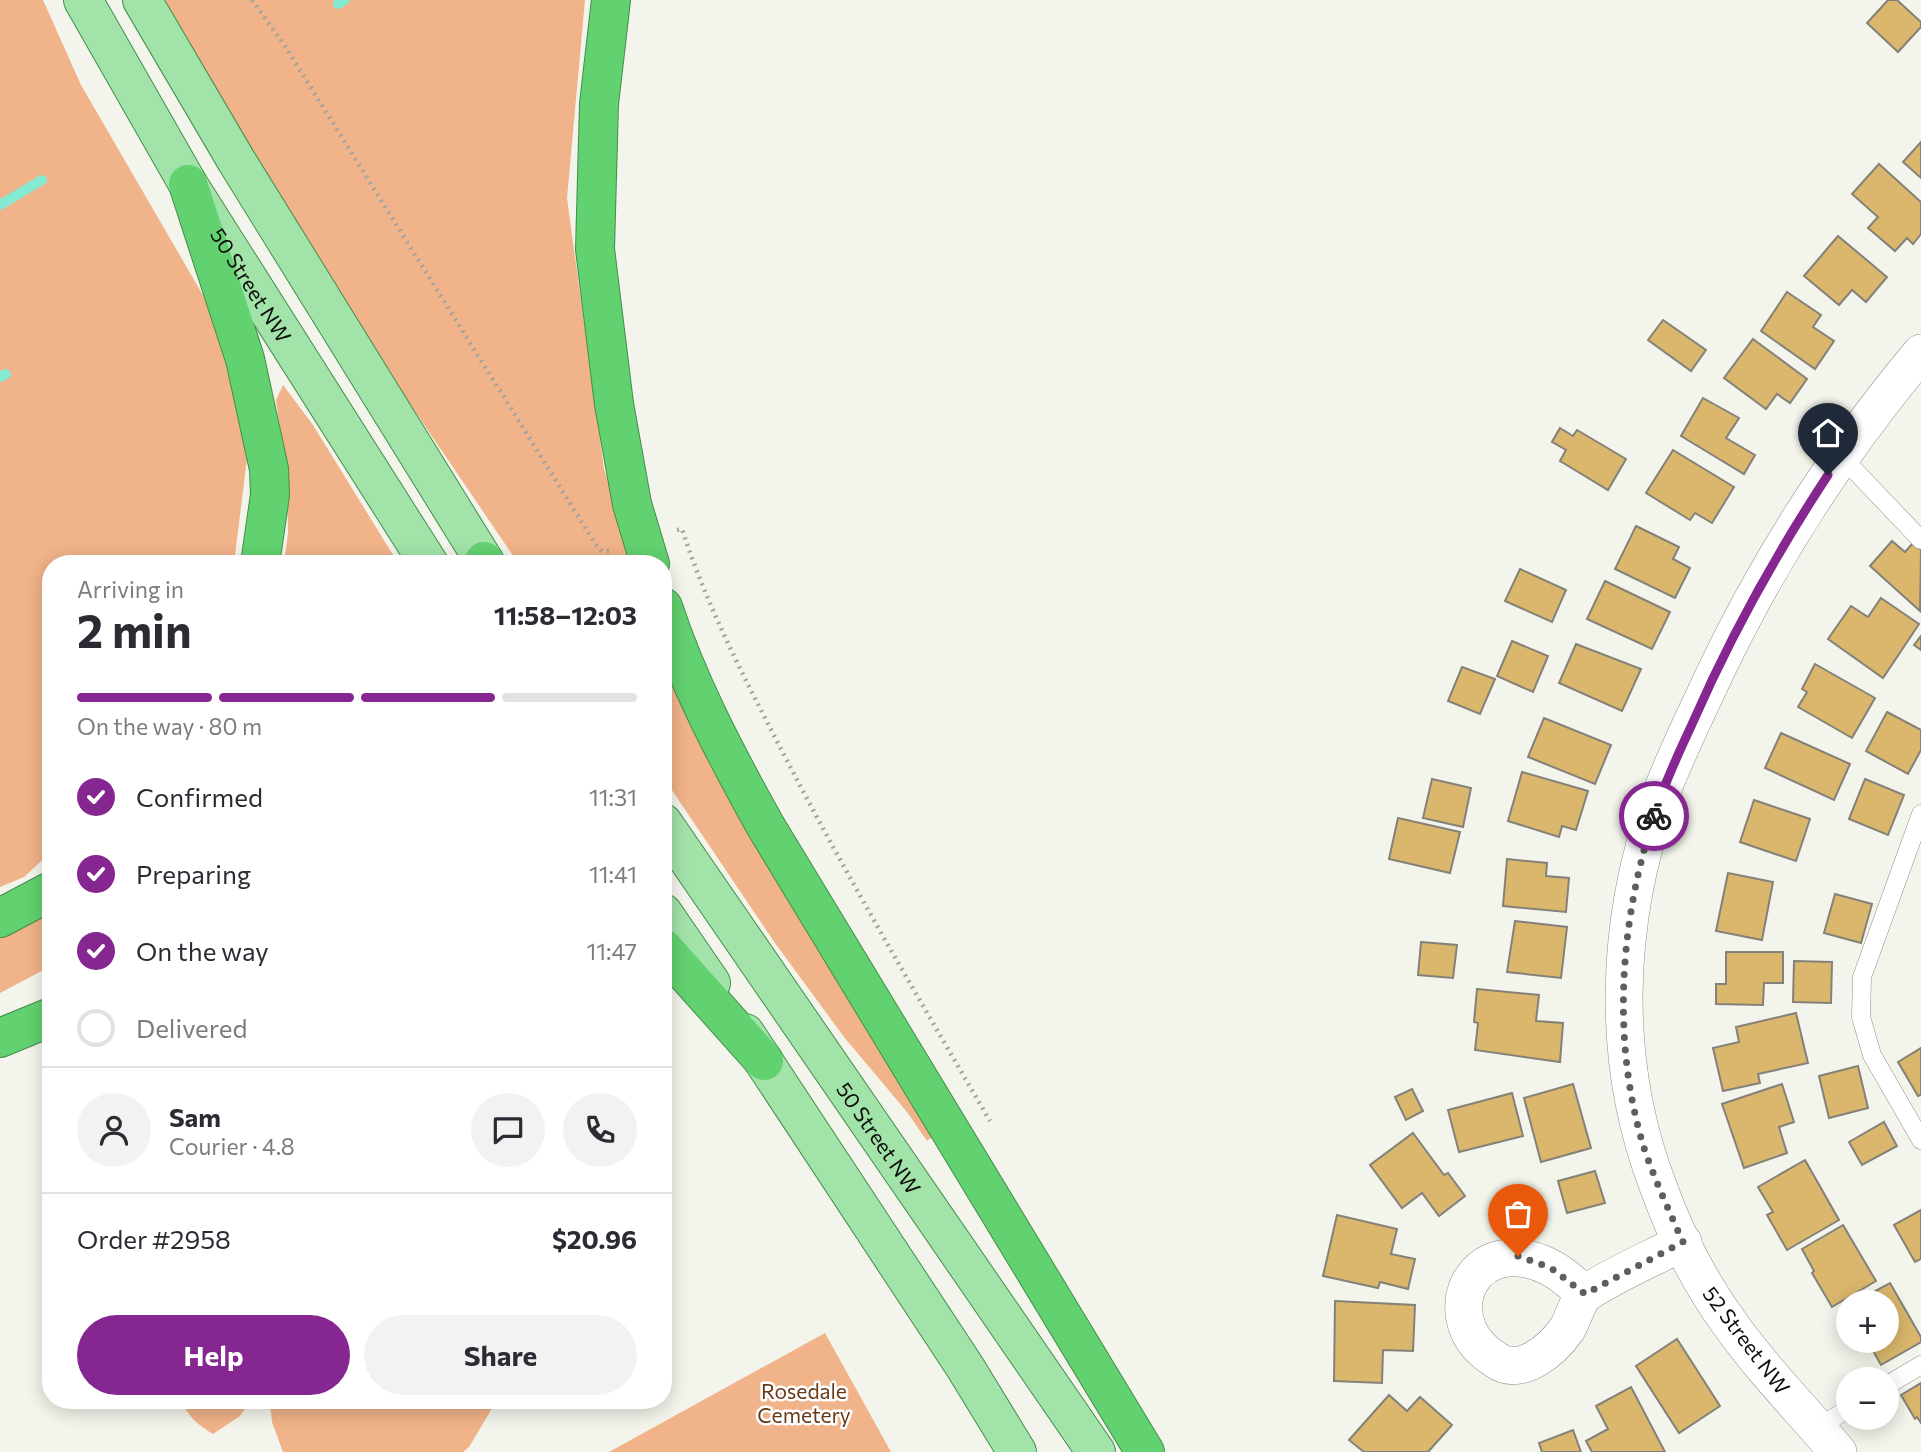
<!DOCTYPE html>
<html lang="en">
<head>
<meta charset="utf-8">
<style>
	:root { --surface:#fff; --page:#f2f2f3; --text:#2b2b33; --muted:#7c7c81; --line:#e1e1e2; --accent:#852691 }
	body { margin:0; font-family:Commissioner,sans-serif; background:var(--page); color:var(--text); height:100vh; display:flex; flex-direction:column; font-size:26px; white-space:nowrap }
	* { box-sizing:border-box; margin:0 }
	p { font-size:23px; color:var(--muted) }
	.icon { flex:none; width:38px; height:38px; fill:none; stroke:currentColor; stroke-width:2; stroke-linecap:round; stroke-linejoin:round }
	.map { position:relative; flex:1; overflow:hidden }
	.panel { position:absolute; left:42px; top:555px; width:630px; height:854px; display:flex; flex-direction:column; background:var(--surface); border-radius:28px; box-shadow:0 4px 18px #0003 }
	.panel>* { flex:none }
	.fabs { position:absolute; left:1836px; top:1290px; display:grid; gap:14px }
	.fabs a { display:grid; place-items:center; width:63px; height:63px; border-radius:50%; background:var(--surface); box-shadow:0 4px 18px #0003; font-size:35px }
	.pin { position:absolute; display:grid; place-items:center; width:60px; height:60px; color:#fff; margin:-72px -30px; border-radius:50% 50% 50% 0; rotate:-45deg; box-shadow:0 0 7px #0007 }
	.pin .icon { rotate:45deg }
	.courier { position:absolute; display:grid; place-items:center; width:70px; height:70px; margin:-35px; border:5px solid #852691; border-radius:50%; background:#fff; color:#222; box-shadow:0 2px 9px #0007 }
	.headline em { font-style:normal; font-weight:700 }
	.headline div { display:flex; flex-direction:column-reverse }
	.headline { display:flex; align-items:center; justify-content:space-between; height:119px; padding:0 35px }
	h1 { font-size:46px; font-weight:700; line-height:52px }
	.bar { display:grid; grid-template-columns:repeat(4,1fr); gap:10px 7px; align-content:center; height:84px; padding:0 35px }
	.bar i { height:9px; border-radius:5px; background:var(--line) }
	.bar .selected { background:var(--accent) }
	.bar p { grid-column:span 4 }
	.line { display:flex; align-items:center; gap:18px; padding:0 35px; border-top:2px solid var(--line) }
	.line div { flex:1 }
	.round { display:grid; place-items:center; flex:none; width:74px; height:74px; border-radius:37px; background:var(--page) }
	ol { padding:0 35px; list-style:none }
	li { display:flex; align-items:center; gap:21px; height:77px }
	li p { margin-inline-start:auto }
	li .icon { padding:7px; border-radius:50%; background:var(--accent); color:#fff; stroke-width:4 }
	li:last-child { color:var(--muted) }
	li i { width:38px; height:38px; border:4px solid var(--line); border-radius:50% }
	.cta { display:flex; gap:14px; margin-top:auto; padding:14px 35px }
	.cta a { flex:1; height:80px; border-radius:42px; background:var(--accent); color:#fff; font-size:28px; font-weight:700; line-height:80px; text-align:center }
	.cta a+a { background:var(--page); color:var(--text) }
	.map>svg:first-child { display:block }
</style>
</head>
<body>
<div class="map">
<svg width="1921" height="1452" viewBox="0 0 1921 1452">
	<rect width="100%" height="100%" fill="#f3f5ec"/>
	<g fill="#f1b389">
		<path d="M0 0H43L81 85 204 297 234 362 250 435 234 563 51 564V852L24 877 0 887Z"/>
		<path d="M164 0H585L567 198 604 469 635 563H518L406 398 248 143Z"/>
		<path d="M283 385 313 425 398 563H284L288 533 287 474 276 400Z"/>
		<path d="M663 636 931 1129 932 1137 927 1141 907 1112 844 1037 775 943 663 777Z"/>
		<path d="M51 911V966L0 993V938Z"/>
		<path d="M825 1333 891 1452H609Z"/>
		<path d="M181 1400H251L240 1416 213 1434C198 1425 188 1417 181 1400Z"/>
		<path d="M267 1400H497L469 1447 463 1452H283L272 1422 270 1404Z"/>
	</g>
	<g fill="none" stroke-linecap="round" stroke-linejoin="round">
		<g stroke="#84ead1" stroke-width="10">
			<path d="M338 4 345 0"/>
			<path d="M0 205 42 180"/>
			<path d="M0 377 6 374"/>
		</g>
	</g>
	<g fill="#dab76c" stroke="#848179" stroke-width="2">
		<path d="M1888 0H1897L1921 22V27L1898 52 1867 23Z"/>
		<path d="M1921 142V178L1903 162Z"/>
		<path d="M1879 164 1921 202V234L1913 244 1907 238 1895 251 1868 228 1878 217 1852 194Z"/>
		<path d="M1838 236 1887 277 1866 302 1852 290 1839 305 1804 276Z"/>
		<path d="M1787 292 1821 315 1813 327 1834 341 1815 369 1761 331Z"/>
		<path d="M1663 320 1706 350 1691 371 1648 340Z"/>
		<path d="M1753 339 1807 379 1790 403 1777 394 1766 409 1724 378Z"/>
		<path d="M1703 398 1739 418 1726 438 1755 455 1744 474 1681 436Z"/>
		<path d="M1560 428 1573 436 1577 430 1626 459 1608 490 1560 461 1566 450 1552 442Z"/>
		<path d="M1673 450 1734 487 1712 523 1695 513 1690 520 1646 493Z"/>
		<path d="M1636 526 1679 547 1673 559 1690 568 1675 598 1615 569Z"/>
		<path d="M1892 541 1905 552 1913 543 1921 550 1920 611 1870 566Z"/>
		<path d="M1520 569 1566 590 1552 622 1505 601Z"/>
		<path d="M1605 581 1670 612 1652 649 1587 619Z"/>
		<path d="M1881 598 1919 624 1883 678 1828 639 1851 606 1868 617Z"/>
		<path d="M1921 636V650L1914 645Z"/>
		<path d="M1512 641 1548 656 1533 692 1497 676Z"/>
		<path d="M1576 644 1641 669 1622 711 1559 683Z"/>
		<path d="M1815 664 1875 698 1852 738 1798 707 1807 692 1802 689Z"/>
		<path d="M1462 667 1495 679 1480 714 1448 701Z"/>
		<path d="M1887 712 1921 730V750L1908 774 1866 751Z"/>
		<path d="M1544 718 1611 745 1595 784 1528 757Z"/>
		<path d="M1781 733 1850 764 1834 800 1765 768Z"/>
		<path d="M1522 772 1588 791 1576 830 1562 826 1559 837 1508 821Z"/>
		<path d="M1432 779 1471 788 1463 827 1423 818Z"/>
		<path d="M1865 779 1904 795 1888 835 1849 819Z"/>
		<path d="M1754 800 1810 819 1796 861 1740 842Z"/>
		<path d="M1398 818 1460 832 1450 873 1389 859Z"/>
		<path d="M1507 859 1547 863 1546 876 1569 878 1566 912 1503 906Z"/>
		<path d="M1728 873 1773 882 1762 940 1716 931Z"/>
		<path d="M1835 894 1872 904 1861 943 1824 933Z"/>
		<path d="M1515 921 1567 927 1561 978 1507 972Z"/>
		<path d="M1421 942 1457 945 1453 978 1418 975Z"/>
		<path d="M1726 952H1783V983H1764L1763 1005 1716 1004V984H1726Z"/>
		<path d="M1794 961 1832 962 1831 1003 1793 1002Z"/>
		<path d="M1477 989 1539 995 1536 1021 1563 1023 1560 1062 1475 1050 1478 1023 1474 1022Z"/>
		<path d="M1796 1013 1808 1063 1758 1074 1760 1083 1723 1091 1713 1048 1739 1042 1736 1027Z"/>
		<path d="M1921 1048V1095L1918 1096 1898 1062Z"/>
		<path d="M1858 1066 1868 1108 1829 1118 1819 1076Z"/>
		<path d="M1573 1084 1591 1148 1541 1162 1524 1098Z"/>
		<path d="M1782 1084 1794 1122 1779 1127 1787 1153 1744 1168 1722 1104Z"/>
		<path d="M1412 1089 1423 1111 1406 1120 1395 1097Z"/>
		<path d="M1512 1093 1523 1136 1459 1152 1448 1110Z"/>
		<path d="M1884 1122 1897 1146 1862 1165 1849 1142Z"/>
		<path d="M1413 1133 1444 1175 1448 1173 1465 1196 1439 1216 1422 1193 1402 1208 1370 1165Z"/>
		<path d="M1805 1160 1839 1220 1787 1250 1767 1215 1773 1212 1758 1187Z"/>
		<path d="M1595 1171 1605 1203 1567 1213 1558 1181Z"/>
		<path d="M1921 1210V1259L1915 1262 1894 1225Z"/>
		<path d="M1337 1215 1397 1229 1391 1254 1415 1259 1408 1289 1380 1282 1378 1288 1323 1276Z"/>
		<path d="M1843 1225 1876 1281 1832 1307 1812 1273 1814 1271 1802 1249Z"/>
		<path d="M1890 1283 1921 1337V1342L1881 1365 1867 1340H1886V1302H1855Z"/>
		<path d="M1335 1301 1415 1305 1413 1351 1383 1350 1382 1383 1334 1381Z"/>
		<path d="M1677 1339 1720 1406 1679 1433 1636 1366Z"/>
		<path d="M1921 1383V1423L1917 1417 1915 1419 1901 1395Z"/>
		<path d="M1631 1387 1665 1452H1592L1586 1441 1608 1429 1596 1406Z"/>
		<path d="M1389 1395 1407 1411 1420 1397 1452 1425 1428 1452H1364L1349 1440Z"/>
		<path d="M1573 1430 1581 1452H1542L1539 1443Z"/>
	</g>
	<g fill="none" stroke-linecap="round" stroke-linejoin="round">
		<defs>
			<g id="service">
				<path d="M1841 456 1921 540"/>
				<path d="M1921 814 1862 977 1861 1017 1872 1055 1921 1140"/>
				<path d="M1886 1386 1921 1365"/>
				<path d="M1817 1428 1848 1409"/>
			</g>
			<g id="minor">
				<path d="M1585 1294C1574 1285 1563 1274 1551 1268 1523 1253 1488 1252 1470 1282 1462 1297 1462 1314 1468 1329 1473 1342 1485 1353 1496 1360 1521 1378 1553 1349 1567 1329 1574 1318 1577 1299 1588 1292 1615 1274 1653 1258 1683 1242"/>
				<path d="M1838 1452C1802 1410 1762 1369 1730 1324 1700 1283 1675 1233 1658 1186 1610 1060 1615 922 1660 796 1676 754 1697 712 1716 671 1771 556 1839 451 1921 353"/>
			</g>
			<g id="primary">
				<path id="s1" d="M83 0 188 184 429 564"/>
				<path d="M142 0 236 160 486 564"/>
				<path id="s2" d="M663 823 1096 1452"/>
				<path d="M663 913 711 983"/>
				<path d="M745 1033 965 1367 1017 1452"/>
			</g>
			<g id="motorway">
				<path d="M611 0 599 104 595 249 614 404 632 504 650 564"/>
				<path d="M188 184 245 359 269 469 270 495 260 564"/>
				<path d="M483 564 484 561"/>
				<path d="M663 607C688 683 726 755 765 825L1145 1452"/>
				<path d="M0 918 51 891"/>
				<path d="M663 948 764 1061"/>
				<path d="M0 1038 51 1017"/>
			</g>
		</defs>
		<use href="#service" stroke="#90928a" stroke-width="19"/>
		<use href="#minor" stroke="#90928a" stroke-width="38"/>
		<use href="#primary" stroke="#458d4c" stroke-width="40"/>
		<use href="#motorway" stroke="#458d4c" stroke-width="40"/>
		<g stroke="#a2a39c" stroke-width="4.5" stroke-dasharray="2 5" stroke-linecap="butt">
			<path d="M252 0 285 46 596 545 602 551H609"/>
			<path d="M677 530 682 529C707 607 745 679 782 751 847 877 919 999 990 1121"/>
		</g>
		<use href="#service" stroke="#fff" stroke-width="18"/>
		<use href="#minor" stroke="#fff" stroke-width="37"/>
		<use href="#primary" stroke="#a1e3a9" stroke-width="38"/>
		<use href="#motorway" stroke="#62d16f" stroke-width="38"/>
	</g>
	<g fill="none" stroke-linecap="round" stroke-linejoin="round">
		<path stroke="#5e5f5a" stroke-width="7" stroke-dasharray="0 12.6" d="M1518 1256 1551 1268 1585 1294 1683 1242C1669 1211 1655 1180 1644 1148 1611 1040 1620 922 1654 816"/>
		<path stroke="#852691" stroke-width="9" d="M1654 816C1664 783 1679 753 1693 722 1731 635 1776 554 1828 475"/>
	</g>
	<g text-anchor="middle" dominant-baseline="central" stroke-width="5" stroke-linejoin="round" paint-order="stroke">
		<g font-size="21" fill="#0e0e0b" stroke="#fff">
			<text stroke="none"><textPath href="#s1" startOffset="331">50 Street NW</textPath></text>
			<text stroke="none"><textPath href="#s2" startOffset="382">50 Street NW</textPath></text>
			<text transform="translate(1747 1340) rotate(53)">52 Street NW</text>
		</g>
		<g font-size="21" fill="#663917" stroke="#fff">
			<text x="804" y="1390">Rosedale<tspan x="804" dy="24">Cemetery</tspan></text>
		</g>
	</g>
</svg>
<div class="fabs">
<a>+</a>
<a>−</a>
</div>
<div class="pin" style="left:1518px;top:1256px;background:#ea580c"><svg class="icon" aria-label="bag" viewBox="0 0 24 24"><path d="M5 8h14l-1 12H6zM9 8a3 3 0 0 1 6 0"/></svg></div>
<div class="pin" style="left:1828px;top:475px;background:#1f2937"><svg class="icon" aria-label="home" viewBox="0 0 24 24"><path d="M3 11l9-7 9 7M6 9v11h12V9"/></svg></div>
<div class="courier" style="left:1654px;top:816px"><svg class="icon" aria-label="bike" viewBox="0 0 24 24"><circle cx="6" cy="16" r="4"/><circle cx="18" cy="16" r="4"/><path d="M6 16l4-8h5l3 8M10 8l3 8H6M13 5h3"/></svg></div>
<section class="panel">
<div class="headline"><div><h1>2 min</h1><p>Arriving in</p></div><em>11:58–12:03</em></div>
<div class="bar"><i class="selected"></i><i class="selected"></i><i class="selected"></i><i></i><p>On the way · 80 m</p></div>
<ol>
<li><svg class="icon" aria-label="check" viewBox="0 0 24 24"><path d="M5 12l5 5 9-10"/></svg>Confirmed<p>11:31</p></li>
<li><svg class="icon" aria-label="check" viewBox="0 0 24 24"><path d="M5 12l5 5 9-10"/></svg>Preparing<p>11:41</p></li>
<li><svg class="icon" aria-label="check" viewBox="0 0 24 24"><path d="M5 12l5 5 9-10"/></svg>On the way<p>11:47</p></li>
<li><i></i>Delivered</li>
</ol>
<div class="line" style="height:126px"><a class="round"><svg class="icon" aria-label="person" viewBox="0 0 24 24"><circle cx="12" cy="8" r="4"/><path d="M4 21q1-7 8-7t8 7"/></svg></a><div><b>Sam</b><p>Courier · 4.8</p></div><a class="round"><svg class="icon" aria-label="chat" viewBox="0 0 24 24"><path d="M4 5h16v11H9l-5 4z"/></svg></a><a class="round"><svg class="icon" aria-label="phone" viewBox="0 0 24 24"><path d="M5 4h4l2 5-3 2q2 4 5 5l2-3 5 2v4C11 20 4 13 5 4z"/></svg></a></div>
<div class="line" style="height:91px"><div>Order #2958</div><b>$20.96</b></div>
<div class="cta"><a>Help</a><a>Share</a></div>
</section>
</div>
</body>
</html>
